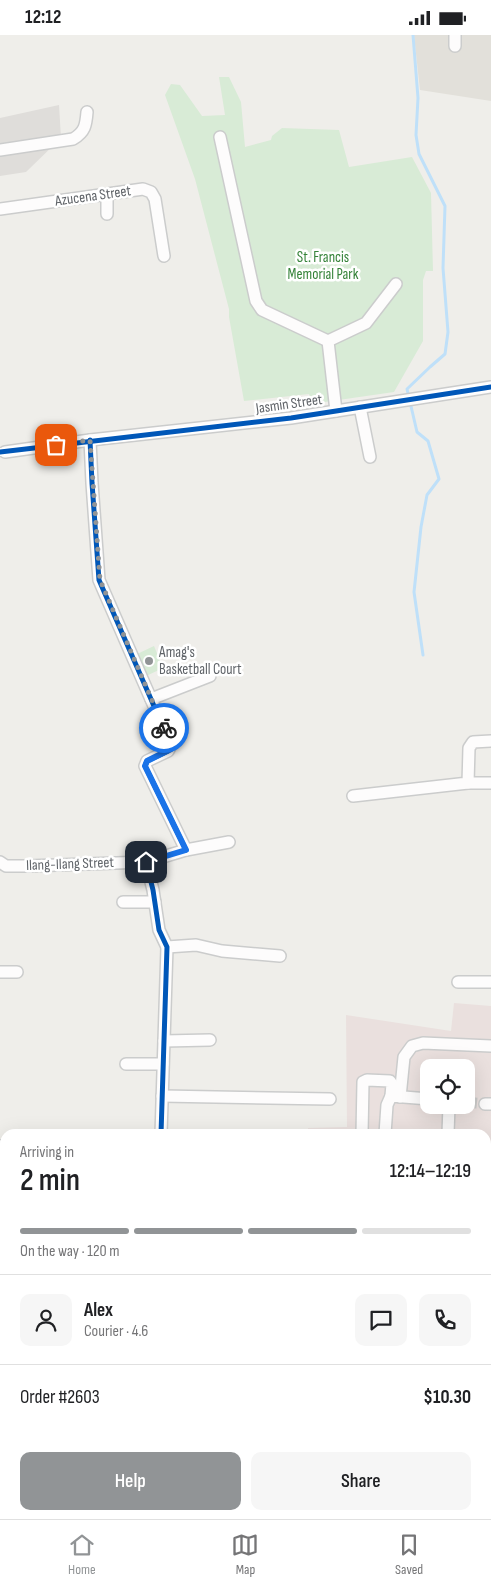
<!DOCTYPE html>
<html lang="en">
<head>
<meta charset="utf-8">
<style>
	:root { --surface:#fff; --page:#f6f6f6; --text:#202124; --muted:#757577; --line:#e0e0e0; --accent:#919496 }
	body { margin:0; font-family:"Sofia Sans Condensed",sans-serif; background:var(--page); color:var(--text); height:100vh; display:flex; flex-direction:column; font-size:19px; white-space:nowrap }
	* { box-sizing:border-box; margin:0 }
	p { font-size:16px; color:var(--muted) }
	.icon { flex:none; width:28px; height:28px; fill:none; stroke:currentColor; stroke-width:2; stroke-linecap:round; stroke-linejoin:round }
	.map { position:relative; flex:1; overflow:hidden }
	.panel { position:absolute; left:0px; top:1094px; width:491px; height:391px; display:flex; flex-direction:column; background:var(--surface); border-radius:15px 15px 0 0; box-shadow:0 5px 20px #0002 }
	.panel>* { flex:none }
	.controls { position:absolute; left:420px; top:1024px; display:grid; gap:10px }
	.controls a { display:grid; place-items:center; width:55px; height:55px; border-radius:10px; background:var(--surface); box-shadow:0 5px 20px #0002; font-size:25px }
	.pin { position:absolute; display:grid; place-items:center; width:42px; height:42px; color:#fff; margin:-21px; border-radius:10px; box-shadow:0 2px 8px #0006 }
	.courier { position:absolute; display:grid; place-items:center; width:50px; height:50px; margin:-25px; border:4px solid #1a73e8; border-radius:50%; background:#fff; color:#222; box-shadow:0 1px 6px #0007 }
	.headline em { font-style:normal; font-weight:600 }
	.headline div { display:flex; flex-direction:column-reverse }
	.headline { display:flex; align-items:center; justify-content:space-between; height:85px; padding:0 20px }
	h1 { font-size:32px; font-weight:600; line-height:38px }
	.bar { display:grid; grid-template-columns:repeat(4,1fr); gap:8px 5px; align-content:center; height:60px; padding:0 20px }
	.bar i { height:6px; border-radius:4px; background:var(--line) }
	.bar .active { background:var(--accent) }
	.bar p { grid-column:span 4 }
	.line { display:flex; align-items:center; gap:12px; padding:0 20px; border-top:1px solid var(--line) }
	.line div { flex:1 }
	.round { display:grid; place-items:center; flex:none; width:52px; height:52px; border-radius:10px; background:var(--page) }
	.primary-button { display:flex; gap:10px; margin-top:auto; padding:10px 20px }
	.primary-button a { flex:1; height:58px; border-radius:10px; background:var(--accent); color:#fff; font-size:20px; font-weight:600; line-height:58px; text-align:center }
	.primary-button a+a { background:var(--page); color:var(--text) }
	.status { display:flex; justify-content:space-between; align-items:center; height:35px; padding:0 25px; background:var(--surface); direction:ltr }
	.status svg { height:14px; fill:currentColor }
	.menu { display:flex; justify-content:space-around; align-items:center; height:70px; border-top:1px solid var(--line); background:var(--surface); font-size:14px; color:var(--muted) }
	.menu a { display:grid; justify-items:center; gap:2px }
	.menu .active { color:var(--accent) }
	.map>svg:first-child { display:block }
</style>
</head>
<body>
<div class="status"><b>12:12</b><svg viewBox="0 0 49 12"><path d="M0 12V9h3v3zM5 12V6h3v6zM10 12V3h3v9zM15 12V0h3v12zM26 1h20v11H26zM47 4h2v5h-2z"/></svg></div>
<div class="map">
<svg width="491" height="1484" viewBox="0 0 491 1484">
	<rect width="100%" height="100%" fill="#efeeea"/>
	<path fill="#dfddda" d="M59 70 61 103 26 137 0 141V83Z"/>
	<g fill="#e2e0da">
		<path d="M414 0H491V66L420 55Z"/>
		<rect x="62" y="1480" width="131" height="4"/>
	</g>
	<path fill="#eae0de" fill-rule="evenodd" d="M454 968 491 971V1201H486V1099H308V1093L347 1092 346 980 451 996ZM429 1032H466V1070H429Z"/>
	<g fill="#d8ebd6">
		<path d="M219 42H229L241 67 245 112 271 105 272 101 282 93 339 95 349 132 412 122 431 158 433 236H426L423 245V306L394 357 311 369 309 359 244 366 229 282V274L195 144 165 60 171 49 180 50 202 81 225 80Z"/>
		<path d="M154 611 163 633 144 642 135 620Z"/>
	</g>
	<g fill="none" stroke-linecap="round" stroke-linejoin="round">
		<path stroke="#bfe0f9" stroke-width="3" d="M413 0 418 63 416 100 419 119 445 171 443 233 448 297 445 319 430 332 407 354 417 397 428 406 439 444 427 460 421 492 414 557 423 620"/>
		<path stroke="#cbcbca" stroke-width="11" stroke-dasharray="11 5.5" stroke-linecap="butt" d="M466 1067 485 1069"/>
		<defs>
			<g id="minor">
				<path d="M455 11V0"/>
				<path d="M220 102 256 266 262 275 328 306"/>
				<path d="M0 115 73 104C85 97 86 90 87 77"/>
				<path d="M0 174 143 154 151 157 155 164 164 221"/>
				<path d="M107 179V159"/>
				<path d="M360 372 370 422"/>
				<path d="M336 376 328 306 366 288 396 249"/>
				<path d="M90 405 92 448 99 545 171 710 168 716 147 726 145 731 186 815"/>
				<path d="M5 417 90 405 291 383 491 352"/>
				<path d="M151 664 210 641"/>
				<path d="M468 748H491"/>
				<path d="M353 761 468 748 469 713 473 707 491 706"/>
				<path d="M0 827 6 831H27L146 827 186 815 229 807"/>
				<path d="M146 827 153 855 159 895 167 912 161 1099"/>
				<path d="M123 867H155"/>
				<path d="M167 912 196 910 222 916 280 921"/>
				<path d="M0 937H17"/>
				<path d="M458 947H491"/>
				<path d="M164 1006 210 1005"/>
				<path d="M126 1029H163"/>
				<path d="M162 1061 330 1064"/>
				<path d="M400 1062 404 1022 412 1011 423 1008 491 1011"/>
				<path d="M485 1069H491"/>
				<path d="M362 1099 363 1047 367 1045 390 1046 392 1049 391 1061"/>
				<path d="M385 1099 387 1070 391 1061 429 1064"/>
				<path d="M448 1099 449 1070"/>
				<path d="M0 1111H5"/>
				<path d="M486 1122H491"/>
				<path d="M486 1306 491 1311"/>
				<path d="M0 1353H5"/>
				<path d="M486 1366 491 1368"/>
				<path d="M486 1454 491 1455"/>
				<path d="M56 1480V1484"/>
				<path d="M203 1484 207 1480"/>
			</g>
			<g id="highway">
				<path d="M486 1327 491 1322"/>
				<path d="M323 1484 327 1480"/>
			</g>
		</defs>
		<use href="#minor" stroke="#cbcccc" stroke-width="14"/>
		<use href="#highway" stroke="#c8b996" stroke-width="19"/>
		<use href="#minor" stroke="#fdfcfc" stroke-width="11"/>
		<use href="#highway" stroke="#f0ede3" stroke-width="16"/>
		<defs>
			<g id="cycleway">
				<path d="M90 405 92 448 99 545 171 710 168 716 147 726 145 731 186 815"/>
				<path d="M0 417 291 383 491 352"/>
				<path d="M146 827 153 855 159 895 167 912 161 1099"/>
			</g>
		</defs>
		<use href="#cycleway" stroke="#fff" stroke-width="8"/>
		<use href="#cycleway" stroke="#0057b8" stroke-width="5"/>
	</g>
	<g fill="none" stroke-linecap="round" stroke-linejoin="round">
		<path stroke="#919496" stroke-width="5" stroke-dasharray="0 9" d="M56 410 90 405 100 545 164 693"/>
		<path stroke="#1a73e8" stroke-width="6" d="M146 827 186 815 145 731 147 726 171 714V710L164 693"/>
	</g>
	<circle fill="#919496" stroke="#fff" stroke-width="2" cx="149" cy="626" r="5"/>
	<g text-anchor="middle" dominant-baseline="central" stroke-width="5" stroke-linejoin="round" paint-order="stroke">
		<g font-size="15" fill="#5f6368" stroke="#fff">
			<text transform="translate(93 161) rotate(-8)">Azucena Street</text>
			<text transform="translate(289 369) rotate(-8)">Jasmin Street</text>
			<text transform="translate(70 829) rotate(-2)">Ilang-Ilang Street</text>
		</g>
		<g font-size="15" fill="#348238" stroke="#fff">
			<text x="323" y="222">St. Francis<tspan x="323" dy="17">Memorial Park</tspan></text>
		</g>
		<g font-size="15" fill="#5f6368" stroke="#fff" text-anchor="start">
			<text x="159" y="617">Amag's<tspan x="159" dy="17">Basketball Court</tspan></text>
		</g>
	</g>
</svg>
<div class="controls">
<a><svg class="icon" aria-label="locate" viewBox="0 0 24 24"><circle cx="12" cy="12" r="6"/><path d="M12 2v4M12 18v4M2 12h4M18 12h4"/></svg></a>
</div>
<div class="pin" style="left:56px;top:410px;background:#ea580c"><svg class="icon" aria-label="bag" viewBox="0 0 24 24"><path d="M5 8h14l-1 12H6zM9 8a3 3 0 0 1 6 0"/></svg></div>
<div class="pin" style="left:146px;top:827px;background:#1f2937"><svg class="icon" aria-label="home" viewBox="0 0 24 24"><path d="M3 11l9-7 9 7M6 9v11h12V9"/></svg></div>
<div class="courier" style="left:164px;top:693px"><svg class="icon" aria-label="bike" viewBox="0 0 24 24"><circle cx="6" cy="16" r="4"/><circle cx="18" cy="16" r="4"/><path d="M6 16l4-8h5l3 8M10 8l3 8H6M13 5h3"/></svg></div>
<section class="panel">
<div class="headline"><div><h1>2 min</h1><p>Arriving in</p></div><em>12:14–12:19</em></div>
<div class="bar"><i class="active"></i><i class="active"></i><i class="active"></i><i></i><p>On the way · 120 m</p></div>
<div class="line" style="height:90px"><a class="round"><svg class="icon" aria-label="person" viewBox="0 0 24 24"><circle cx="12" cy="8" r="4"/><path d="M4 21q1-7 8-7t8 7"/></svg></a><div><b>Alex</b><p>Courier · 4.6</p></div><a class="round"><svg class="icon" aria-label="chat" viewBox="0 0 24 24"><path d="M4 5h16v11H9l-5 4z"/></svg></a><a class="round"><svg class="icon" aria-label="phone" viewBox="0 0 24 24"><path d="M5 4h4l2 5-3 2q2 4 5 5l2-3 5 2v4C11 20 4 13 5 4z"/></svg></a></div>
<div class="line" style="height:65px"><div>Order #2603</div><b>$10.30</b></div>
<div class="primary-button"><a>Help</a><a>Share</a></div>
</section>
</div>
<nav class="menu">
<a class="active"><svg class="icon" aria-label="home" viewBox="0 0 24 24"><path d="M3 11l9-7 9 7M6 9v11h12V9"/></svg>Home</a>
<a><svg class="icon" aria-label="map" viewBox="0 0 24 24"><path d="M3 6l6-2 6 2 6-2v14l-6 2-6-2-6 2zM9 4v14M15 6v14"/></svg>Map</a>
<a><svg class="icon" aria-label="saved" viewBox="0 0 24 24"><path d="M7 4h10v16l-5-4-5 4z"/></svg>Saved</a>
</nav>
</body>
</html>
